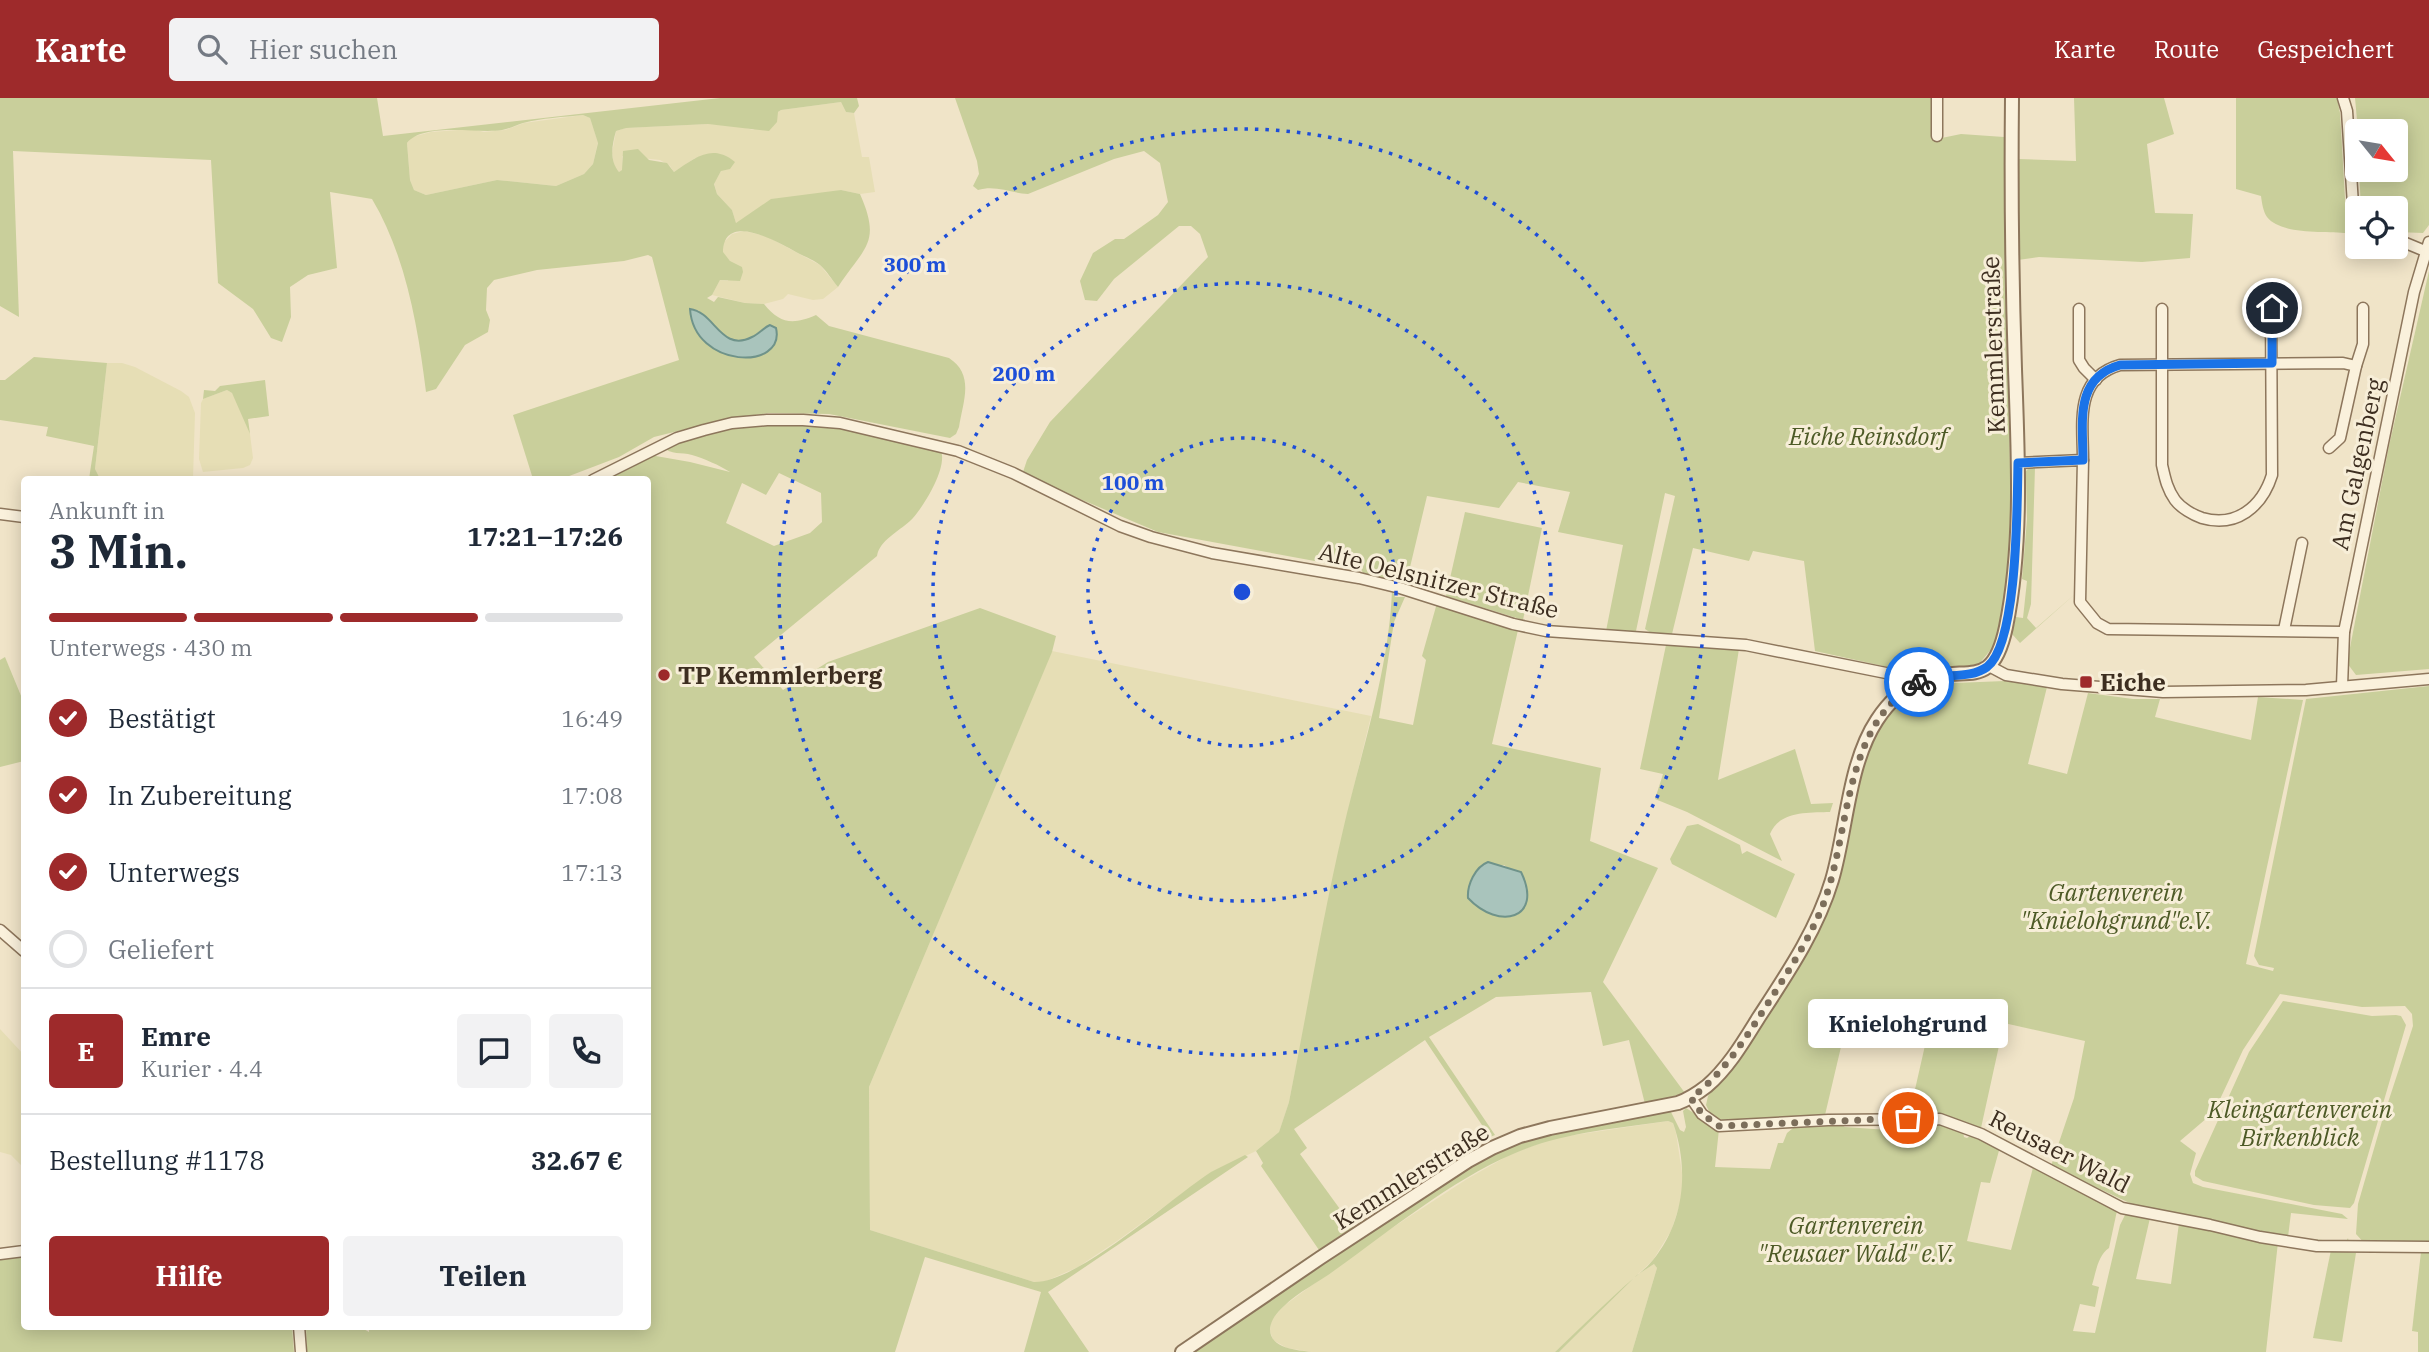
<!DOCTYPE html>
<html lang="de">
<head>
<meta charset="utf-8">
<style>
	:root { --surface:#fff; --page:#f2f2f3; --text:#1f2937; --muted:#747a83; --line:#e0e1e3; --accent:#9e2a2b }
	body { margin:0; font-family:"IBM Plex Serif",serif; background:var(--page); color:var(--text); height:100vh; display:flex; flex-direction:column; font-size:26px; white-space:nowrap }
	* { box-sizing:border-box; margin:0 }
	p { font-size:23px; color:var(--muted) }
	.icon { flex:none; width:38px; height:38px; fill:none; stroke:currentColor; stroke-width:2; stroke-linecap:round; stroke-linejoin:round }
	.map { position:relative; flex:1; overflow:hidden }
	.drawer { position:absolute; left:21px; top:378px; width:630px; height:854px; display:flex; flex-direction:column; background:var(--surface); border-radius:7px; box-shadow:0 4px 18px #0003 }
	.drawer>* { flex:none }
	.needle { width:46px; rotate:120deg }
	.controls { position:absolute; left:2345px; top:21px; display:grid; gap:14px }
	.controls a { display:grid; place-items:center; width:63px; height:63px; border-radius:7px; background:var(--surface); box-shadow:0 4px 18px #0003; font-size:35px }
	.pin { position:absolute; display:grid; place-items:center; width:60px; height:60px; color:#fff; margin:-30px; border:4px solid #fff; border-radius:50%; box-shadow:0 2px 7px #0007 }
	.courier { position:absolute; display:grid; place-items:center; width:70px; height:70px; margin:-35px; border:5px solid #1a73e8; border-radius:50%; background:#fff; color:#222; box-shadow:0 2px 9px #0007 }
	.bubble { position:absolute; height:49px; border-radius:7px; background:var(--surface); box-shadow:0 4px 18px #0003; font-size:23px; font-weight:700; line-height:49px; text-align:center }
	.head em { font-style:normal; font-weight:700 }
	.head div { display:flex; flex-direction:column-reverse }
	.head { display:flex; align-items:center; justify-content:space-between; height:119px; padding:0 28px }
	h1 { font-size:46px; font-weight:700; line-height:52px }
	.bar { display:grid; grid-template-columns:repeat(4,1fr); gap:10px 7px; align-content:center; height:84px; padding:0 28px }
	.bar i { height:9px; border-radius:5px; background:var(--line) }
	.bar .current { background:var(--accent) }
	.bar p { grid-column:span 4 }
	.line { display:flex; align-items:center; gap:18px; padding:0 28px; border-top:2px solid var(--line) }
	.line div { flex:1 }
	.round { display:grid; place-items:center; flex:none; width:74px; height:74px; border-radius:7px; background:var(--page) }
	ol { padding:0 28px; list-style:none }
	li { display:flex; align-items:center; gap:21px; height:77px }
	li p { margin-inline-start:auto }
	li .icon { padding:7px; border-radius:50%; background:var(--accent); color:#fff; stroke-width:4 }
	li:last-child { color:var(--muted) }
	li i { width:38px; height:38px; border:4px solid var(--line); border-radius:50% }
	.button { display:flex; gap:14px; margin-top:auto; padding:14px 28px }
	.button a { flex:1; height:80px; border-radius:7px; background:var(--accent); color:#fff; font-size:28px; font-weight:700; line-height:80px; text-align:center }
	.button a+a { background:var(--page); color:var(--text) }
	header { display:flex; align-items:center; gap:42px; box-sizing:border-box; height:98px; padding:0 35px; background:var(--accent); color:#fff }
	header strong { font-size:33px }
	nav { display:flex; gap:38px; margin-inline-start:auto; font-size:24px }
	.search { width:490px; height:63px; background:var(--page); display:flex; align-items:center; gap:18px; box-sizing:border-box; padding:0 24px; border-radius:7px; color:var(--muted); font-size:26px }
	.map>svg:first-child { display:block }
</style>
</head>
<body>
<header>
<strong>Karte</strong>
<div class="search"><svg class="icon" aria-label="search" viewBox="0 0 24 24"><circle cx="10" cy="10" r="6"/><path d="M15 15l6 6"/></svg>Hier suchen</div>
<nav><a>Karte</a><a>Route</a><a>Gespeichert</a></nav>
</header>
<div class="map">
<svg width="2429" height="1254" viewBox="0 0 2429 1254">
	<rect width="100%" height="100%" fill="#f0e4c8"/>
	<g fill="#e6deb5">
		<path d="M841 4 846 14 854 15 862 59H869L875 94 860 96 841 92 736 125 732 112 717 96 714 85 721 73 695 60 674 74 670 68 660 62 622 58 623 72 619 74 614 68 612 55 616 33 625 30 708 26 735 27 753 32 781 12Z"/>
		<path d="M583 17 590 20 598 44 593 66 584 76 556 88 497 82 426 97 414 92 410 82 407 45 412 39 431 34 472 31 484 34 505 32 524 25Z"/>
		<path d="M744 133 766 138 820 167 838 189 823 201 813 202 788 196 783 201 764 206 745 205 712 197 720 182 728 183 730 163 722 154 723 145 732 136Z"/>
		<path d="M107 265H122L135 269 181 293 189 299 195 315 193 381H98L95 371Z"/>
		<path d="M227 292 232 295 239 307 250 336 253 360 250 367 243 370 203 374 199 361 201 305 203 301Z"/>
		<path d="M1052 553 1371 618 1343 734 1289 1004 1279 1034 1256 1053 1212 1074 1117 1143 1078 1169 1044 1184H1034L870 1132 869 989Z"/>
		<path d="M0 931 24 957V1070L11 1057 0 1054Z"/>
		<path d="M1668 1023 1673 1025 1676 1035 1683 1081V1097L1671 1133 1653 1162 1555 1254H1312L1287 1250 1273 1242 1270 1233 1271 1222 1285 1207 1372 1143 1467 1081 1511 1056 1554 1040Z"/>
		<path d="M1654 1166 1657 1170 1632 1254H1559L1637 1177Z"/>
	</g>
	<g fill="#c9cf9b" fill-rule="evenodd">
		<path d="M0 0H377L383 38 720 0H857L859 8 854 15 846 14 841 4 781 12 778 14 777 24 769 33 708 26 626 30 616 33C612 47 609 62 619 74L622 72 623 53 638 51 649 62 667 65 674 74C695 60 712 45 735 64L730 71 721 73 714 86 717 96 732 112 736 125 771 101 841 92 860 96C882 146 864 149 838 189 832 182 827 173 820 167 814 162 803 158 796 154 778 144 724 113 723 154L730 163 742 169 743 174 740 183 720 182 712 197 707 200 714 204 718 199 745 205 764 206C780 226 793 227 816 217L829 228 949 260C975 277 963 303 959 329L956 336 950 340 829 316 769 315 730 320 654 339 619 359 564 380 533 381 513 317 679 262 652 159 648 157 624 163 537 172 494 182 487 190 486 212 490 222 488 234 465 247 436 291 426 294C418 229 406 158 372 101L330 94 337 170 308 177 290 189 291 219 282 244 271 240 253 211 218 185 211 62 13 53 19 219 0 208ZM583 17 590 20 598 45 593 66 584 76 556 88 497 82 426 97 414 92 410 82 407 45C424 24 478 36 502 32 509 31 516 27 523 25 542 20 563 19 583 17ZM698 212 728 242 736 243 751 240 765 229 750 259 706 244 697 233 691 220Z"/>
		<path d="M955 0H1934L1932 42 1961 36 2004 39 2011 423 2007 489 2000 530 1993 549 1979 566 1964 570 1945 571H1897L1815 553 1804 463 1753 453 1749 463 1693 450 1672 536 1651 535 1645 531 1675 398 1665 395 1636 533H1606L1623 447 1558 434 1570 394 1518 384 1499 410 1427 398 1406 486 1364 477 1360 469 1361 460 1347 469 1158 434 1061 393 1023 374 1027 362 1050 324 1208 159 1200 136 1191 128H1179L1114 181 1097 203 1085 202 1080 183 1093 155 1115 141H1124L1158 117 1168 104 1160 65 1144 53 1114 61 1028 96C1010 95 996 87 978 92L973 88 979 76 977 63Z"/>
		<path d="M2074 0H2164L2174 36 2147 46 2155 115 2193 116 2190 160 2142 164 2039 159 2018 162V61L2076 63Z"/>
		<path d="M2236 0H2337L2340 15 2347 135C2326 133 2281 137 2267 119 2263 113 2262 105 2261 98L2236 91Z"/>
		<path d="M2355 0H2429V127L2423 135 2396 134V110H2361L2359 72H2396V33H2358Z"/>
		<path d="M2429 173V571L2356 577 2347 565 2389 348Z"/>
		<path d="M34 259 107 265 95 371 100 381H89L94 348 46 338 48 329 0 322V282H5Z"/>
		<path d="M265 282 269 318 248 321 250 336 232 295 227 292 203 301 204 292 215 293 220 288Z"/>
		<path d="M778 325 836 328 940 351C950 367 922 412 910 423 898 434 880 442 877 458L754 559 783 592 828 564 980 510 1056 538 1052 554 869 989 870 1132 1034 1184C1078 1185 1171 1100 1211 1074 1222 1068 1234 1063 1245 1057L1248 1059 1048 1194 1089 1254H1024L1041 1194 925 1159 895 1254H307L306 1229H360L369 1234V1228H648V382L608 381 633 369 650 357 690 364 730 374C719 367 705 361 692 357 681 354 671 357 663 349L718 330ZM779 375 821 395 822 424 810 435 774 448 726 425 742 385 766 397Z"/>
		<path d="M2035 369 2031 506 2027 520 2036 530 2075 496 2020 545 2012 536 2016 519 2023 520 2027 483 2022 481 2027 421 2026 380H2023V376L2029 370Z"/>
		<path d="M1465 414 1542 430 1523 522 1446 498Z"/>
		<path d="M1392 492 1395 499H1405L1394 524 1379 620 1413 627 1426 562 1422 558 1437 505 1498 527 1518 532 1492 646 1601 670 1590 743 1658 770 1603 884 1685 995 1645 1006 1629 942 1603 948 1591 894 1496 899 1429 939 1495 1037 1490 1039 1425 942 1294 1031 1307 1050 1300 1056 1353 1129 1319 1152 1261 1068 1263 1065 1256 1053 1279 1034 1289 1004C1307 914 1322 822 1343 732 1361 654 1389 573 1392 492ZM1494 765 1499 768 1504 767 1514 774 1518 816C1504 824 1486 815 1474 806Z"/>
		<path d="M1666 547 1739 551 1718 682 1795 651 1811 706 1833 705 1830 714C1809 715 1780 712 1770 736L1782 763 1687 714 1655 701 1663 676 1640 671Z"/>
		<path d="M5 559 24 605V663L0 669V562Z"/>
		<path d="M2005 583 2047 589 2028 666 2067 676 2088 595 2133 601H2160L2155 619 2251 642 2258 599 2303 602 2246 866 2273 873 2274 870 2259 867 2254 858 2306 601 2429 588V1145L2421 1144 2365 1146 2356 1136 2358 1106 2382 1023 2413 928 2412 916 2405 908 2362 909 2280 896 2243 952 2214 1014 2180 1043 2196 1055 2190 1076 2193 1085 2203 1089 2342 1116 2348 1121 2291 1115 2288 1139 2346 1144 2348 1140 2349 1146 2295 1142 2182 1118 2170 1114 2168 1116 2136 1108 2051 1068 2074 1000 2085 943 2004 925 1981 1030 1942 1016H1916L1911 1009 1931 921 1852 902 1825 1017 1724 1023 1711 1017 1706 1007 1708 998 1819 830 1869 645 1892 610 1922 588 1920 600 1923 607H1928L1929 586Z"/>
		<path d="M1698 726 1740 747 1742 756 1747 753 1795 776 1776 820 1672 766 1670 761 1687 728Z"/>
		<path d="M2283 903 2372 918 2396 917 2401 918 2406 927 2354 1105 2350 1110 2314 1107 2203 1083 2195 1078V1073L2249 954Z"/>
		<path d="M1686 1010 1719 1031 1715 1069 1770 1071 1778 1045H1783L1787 1035 1798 1026 1836 1024 1845 1029 1888 1032 1889 1023 1925 1021 1962 1030 1964 1039 1967 1040 1973 1036 2000 1049 1990 1085 1981 1084 1967 1143 2011 1152 2034 1066 2118 1108 2109 1150C2098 1157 2096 1174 2092 1187L2099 1189 2095 1209 2080 1206 2073 1233 2095 1235 2120 1127 2126 1115 2150 1120 2136 1181 2171 1186 2179 1125 2278 1144 2266 1254H1632L1657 1170 1654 1166 1637 1177 1559 1254H1555C1576 1234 1596 1214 1617 1195 1628 1184 1643 1174 1653 1162 1685 1123 1689 1070 1673 1025L1668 1023C1615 1031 1562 1034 1513 1056 1450 1083 1391 1132 1335 1172 1319 1184 1298 1194 1283 1209 1277 1215 1271 1221 1270 1231 1270 1251 1297 1252 1312 1254H1190L1448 1082 1494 1054 1524 1041 1667 1013 1671 1014 1680 1032 1684 1034 1686 1029 1683 1013Z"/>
		<path d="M2331 1152 2356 1155 2342 1244 2313 1240Z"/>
		<path d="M2421 1154H2429V1254H2418V1234L2412 1233Z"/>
		<path d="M24 1156V1228L292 1229 294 1254H0V1158Z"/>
	</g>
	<g fill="#a9c4bc" stroke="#6f938a" stroke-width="2">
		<path d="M690 211C715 214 721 255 752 239 759 236 763 230 770 227L776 230C786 273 694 271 690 211Z"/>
		<path d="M1488 764 1521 774C1544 821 1499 833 1468 800 1467 787 1475 769 1488 764Z"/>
	</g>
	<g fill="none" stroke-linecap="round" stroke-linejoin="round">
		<defs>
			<g id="minor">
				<path d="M1937 0V38"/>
				<path d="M2343 0 2347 13 2355 138 2357 139"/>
				<path d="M2396 141 2425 153"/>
				<path d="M2079 211V262L2084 270 2096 282"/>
				<path d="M2162 211V367C2165 380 2167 391 2175 402 2181 410 2193 417 2202 420 2236 430 2262 409 2272 377L2271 210"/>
				<path d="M2356 268 2363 246V210"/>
				<path d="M2083 362C2083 325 2074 280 2120 267L2343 265 2356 268 2340 340 2329 350"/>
				<path d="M2018 365 2083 362 2080 504 2097 525 2108 531 2344 534"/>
				<path d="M593 382 677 340 704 332 732 325 767 322H803L840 325 958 353 1013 375 1120 428 1151 439 1212 455 1359 480 1400 490 1513 526 1546 533 1746 547 1901 578 1919 584"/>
				<path d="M0 416 24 419"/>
				<path d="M2284 532 2302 445"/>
				<path d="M1989 568 2006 577 2062 586 2163 594 2306 592 2429 581"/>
				<path d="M2342 588 2344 534 2414 194 2429 144"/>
				<path d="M0 832 24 853"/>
				<path d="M1691 1000 1702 1016 1719 1028 1828 1022 1940 1021 1981 1036 2122 1110 2210 1127 2260 1139 2317 1148 2429 1149"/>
				<path d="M0 1156 24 1153"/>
				<path d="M299 1228 301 1254"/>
			</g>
			<path id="tertiary" d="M1182 1254 1320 1160 1468 1063 1492 1050 1520 1038 1550 1030 1678 1005C1689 1001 1698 995 1707 988 1729 969 1744 943 1759 919 1787 876 1817 832 1832 782 1847 731 1848 666 1877 622 1888 605 1905 588 1925 581 1967 566 1992 595 2006 529 2023 445 2018 357 2015 271 2012 180 2011 90 2012 0"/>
		</defs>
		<use href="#minor" stroke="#8d765c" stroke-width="13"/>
		<use href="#tertiary" stroke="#8d765c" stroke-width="16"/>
		<use href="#minor" stroke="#faf1dc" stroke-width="10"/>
		<use href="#tertiary" stroke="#faf1dc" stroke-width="12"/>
	</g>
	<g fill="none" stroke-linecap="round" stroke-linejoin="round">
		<path stroke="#7c6e5b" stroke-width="7" stroke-dasharray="0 12.6" d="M1908 1020 1719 1028 1702 1016 1691 1000C1725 974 1745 941 1768 905 1788 874 1809 842 1823 807 1851 734 1842 626 1919 584"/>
		<path stroke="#1a73e8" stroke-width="9" d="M1919 584C1940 573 1967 583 1987 569 2018 546 2017 405 2018 365L2083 362C2083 325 2074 280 2120 267L2272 265V210"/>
	</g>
	<g fill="none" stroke="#1d4ed8" stroke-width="3.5" stroke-dasharray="3.5 7">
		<circle cx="1242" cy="494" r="154"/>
		<circle cx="1242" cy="494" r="309"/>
		<circle cx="1242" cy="494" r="463"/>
	</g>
	<g fill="#9e2a2b" stroke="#f7eed8" stroke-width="2.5">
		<circle cx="664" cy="577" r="7"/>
		<rect x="2079" y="577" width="14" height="14" rx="3.5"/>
	</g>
	<g text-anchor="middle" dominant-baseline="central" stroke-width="6" stroke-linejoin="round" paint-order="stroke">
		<g font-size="24" fill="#3d2e20" stroke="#f7eed8">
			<text transform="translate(1993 247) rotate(-92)">Kemmlerstraße</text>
			<text transform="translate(2357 366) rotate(-78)">Am Galgenberg</text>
			<text transform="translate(1439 482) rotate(14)">Alte Oelsnitzer Straße</text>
			<text transform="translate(2060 1053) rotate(27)">Reusaer Wald</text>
			<text transform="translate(1411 1078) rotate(-32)">Kemmlerstraße</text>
		</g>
		<g font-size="24" font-style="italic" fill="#4d5a26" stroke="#f7eed8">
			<text x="1868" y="338">Eiche Reinsdorf</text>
			<text x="2116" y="794">Gartenverein<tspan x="2116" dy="28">"Knielohgrund"e.V.</tspan></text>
			<text x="2300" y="1011">Kleingartenverein<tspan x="2300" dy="28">Birkenblick</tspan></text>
			<text x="1856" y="1127">Gartenverein<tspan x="1856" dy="28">"Reusaer Wald" e.V.</tspan></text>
		</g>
		<g font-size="24" font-weight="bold" fill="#3d2e20" stroke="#f7eed8" text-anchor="start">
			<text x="678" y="577">TP Kemmlerberg</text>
			<text x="2100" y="584">Eiche</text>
		</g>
	</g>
	<circle cx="1242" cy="494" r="10" fill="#1d4ed8" stroke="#f7eed8" stroke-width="3.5"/>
	<g font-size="21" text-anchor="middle" font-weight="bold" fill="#1d4ed8" stroke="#f7eed8" stroke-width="6" stroke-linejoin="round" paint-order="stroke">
		<text x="915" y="174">300 m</text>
		<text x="1024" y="283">200 m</text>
		<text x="1133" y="392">100 m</text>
	</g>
</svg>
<div class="controls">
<a><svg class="needle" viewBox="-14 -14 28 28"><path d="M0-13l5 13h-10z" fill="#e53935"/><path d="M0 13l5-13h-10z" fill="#747a83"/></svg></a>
<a><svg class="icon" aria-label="locate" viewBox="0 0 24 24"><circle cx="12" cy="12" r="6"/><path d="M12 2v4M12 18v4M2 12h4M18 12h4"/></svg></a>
</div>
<div class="pin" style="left:1908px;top:1020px;background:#ea580c"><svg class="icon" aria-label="bag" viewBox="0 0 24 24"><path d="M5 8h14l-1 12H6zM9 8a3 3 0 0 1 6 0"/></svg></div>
<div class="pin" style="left:2272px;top:210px;background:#1f2937"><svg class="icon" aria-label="home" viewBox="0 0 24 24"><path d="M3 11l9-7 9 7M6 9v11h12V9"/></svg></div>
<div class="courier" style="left:1919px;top:584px"><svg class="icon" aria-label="bike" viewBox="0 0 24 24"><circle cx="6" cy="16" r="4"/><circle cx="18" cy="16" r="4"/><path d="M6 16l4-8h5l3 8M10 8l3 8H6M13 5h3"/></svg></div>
<div class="bubble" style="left:1808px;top:901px;width:200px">Knielohgrund</div>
<section class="drawer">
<div class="head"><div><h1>3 Min.</h1><p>Ankunft in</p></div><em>17:21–17:26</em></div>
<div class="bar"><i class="current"></i><i class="current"></i><i class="current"></i><i></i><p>Unterwegs · 430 m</p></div>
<ol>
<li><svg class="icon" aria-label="check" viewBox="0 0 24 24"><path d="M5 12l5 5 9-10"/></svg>Bestätigt<p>16:49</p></li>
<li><svg class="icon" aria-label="check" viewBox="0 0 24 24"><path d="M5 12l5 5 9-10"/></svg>In Zubereitung<p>17:08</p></li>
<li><svg class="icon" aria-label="check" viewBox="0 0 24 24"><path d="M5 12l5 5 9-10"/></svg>Unterwegs<p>17:13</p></li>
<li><i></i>Geliefert</li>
</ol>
<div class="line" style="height:126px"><b class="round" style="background:var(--accent);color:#fff">E</b><div><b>Emre</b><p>Kurier · 4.4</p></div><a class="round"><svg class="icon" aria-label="chat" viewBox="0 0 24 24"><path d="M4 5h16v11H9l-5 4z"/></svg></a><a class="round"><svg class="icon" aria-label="phone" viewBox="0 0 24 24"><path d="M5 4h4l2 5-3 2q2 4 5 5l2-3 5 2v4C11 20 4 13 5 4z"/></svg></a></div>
<div class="line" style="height:91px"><div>Bestellung #1178</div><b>32.67 €</b></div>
<div class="button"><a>Hilfe</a><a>Teilen</a></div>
</section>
</div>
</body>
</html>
